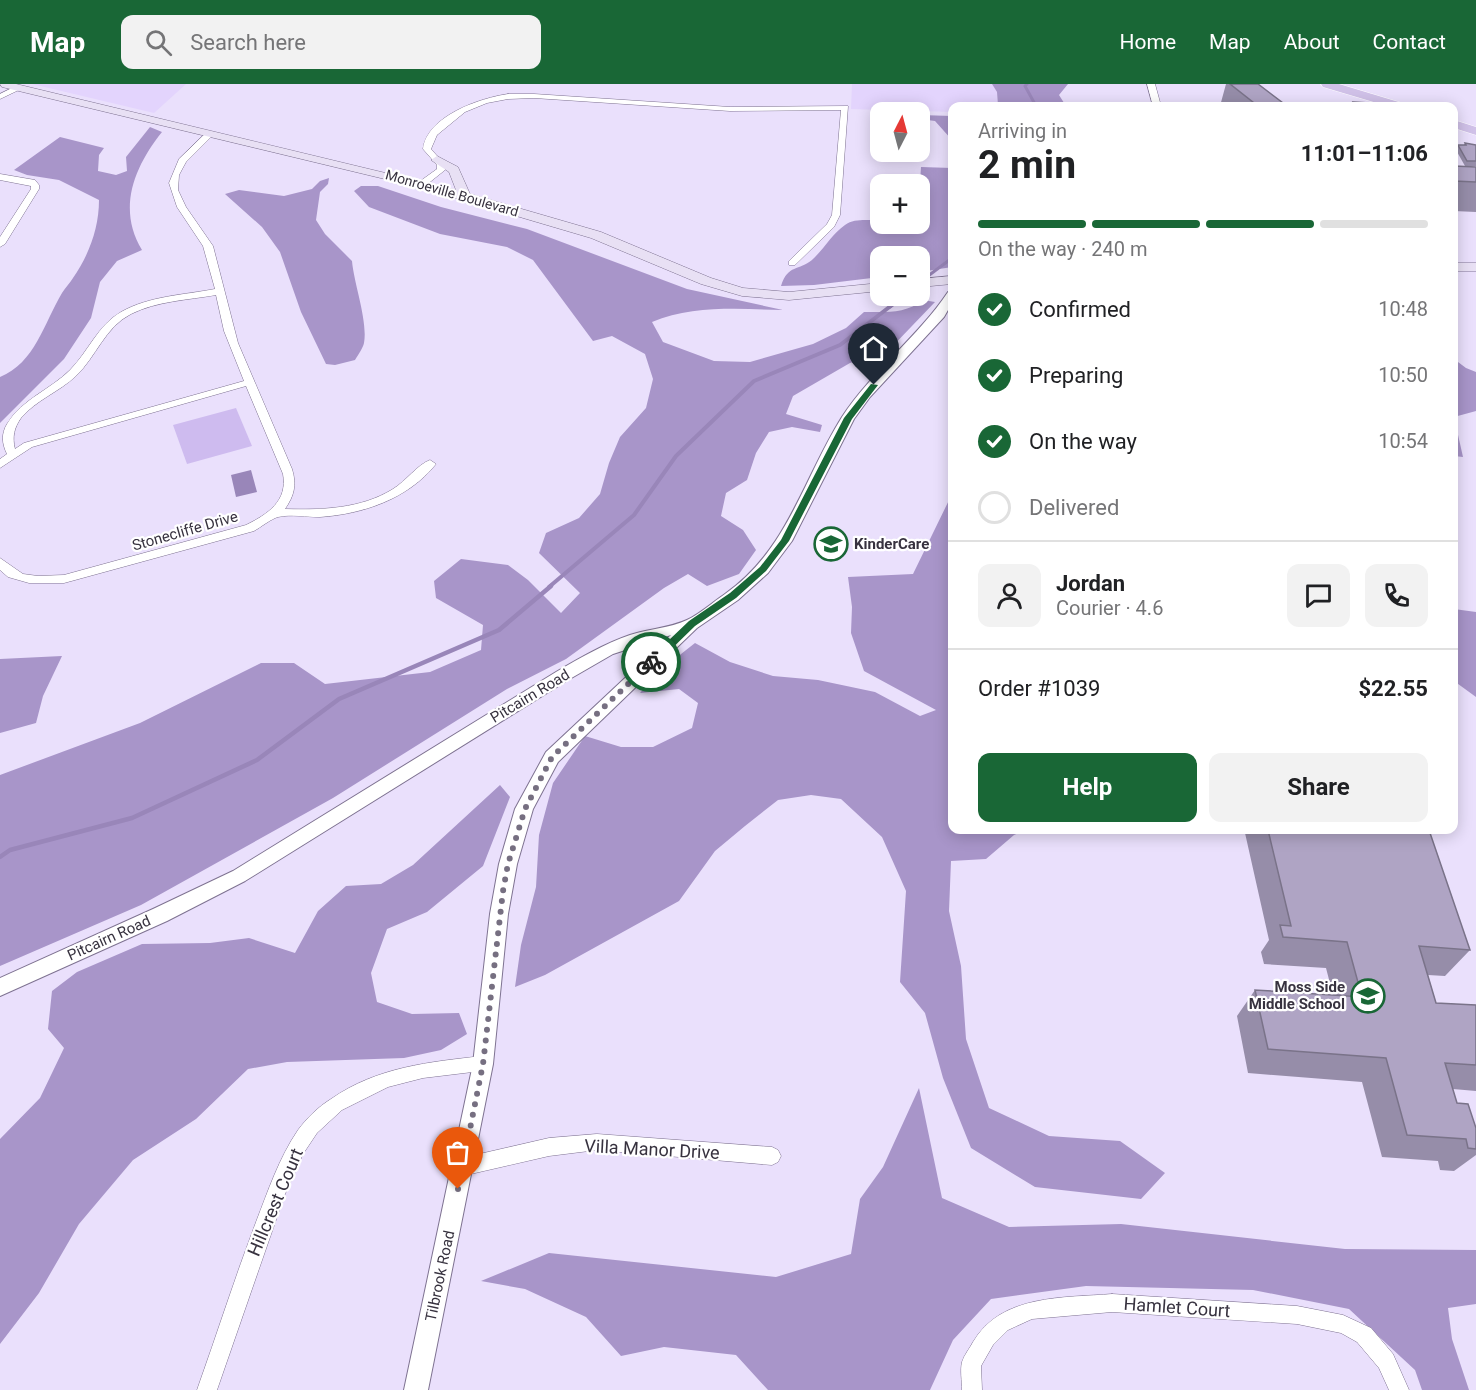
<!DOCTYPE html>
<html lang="en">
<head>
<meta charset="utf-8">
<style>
	:root { --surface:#fff; --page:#f2f2f2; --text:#202124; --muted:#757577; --line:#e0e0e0; --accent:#196736 }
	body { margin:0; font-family:Roboto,sans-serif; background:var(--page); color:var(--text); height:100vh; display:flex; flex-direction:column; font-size:22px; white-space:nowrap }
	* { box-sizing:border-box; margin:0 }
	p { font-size:20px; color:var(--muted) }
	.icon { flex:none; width:33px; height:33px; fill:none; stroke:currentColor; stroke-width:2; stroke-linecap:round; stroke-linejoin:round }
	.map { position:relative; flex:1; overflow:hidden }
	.side { position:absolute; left:948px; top:18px; width:510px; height:732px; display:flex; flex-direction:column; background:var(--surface); border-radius:12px; box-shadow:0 3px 15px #0003 }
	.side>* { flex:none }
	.needle { width:39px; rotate:6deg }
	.tools { position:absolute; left:870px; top:18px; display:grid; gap:12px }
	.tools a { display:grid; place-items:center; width:60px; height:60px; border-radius:12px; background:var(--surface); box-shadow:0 3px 15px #0003; font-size:30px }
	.pin { position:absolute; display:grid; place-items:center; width:51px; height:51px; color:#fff; margin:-62px -26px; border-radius:50% 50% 50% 0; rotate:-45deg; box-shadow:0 0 6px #0007 }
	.pin .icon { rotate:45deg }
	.courier { position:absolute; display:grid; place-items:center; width:60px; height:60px; margin:-30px; border:4px solid #196736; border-radius:50%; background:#fff; color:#222; box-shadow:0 2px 8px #0007 }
	.headline em { font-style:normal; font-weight:700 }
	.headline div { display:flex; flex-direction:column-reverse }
	.headline { display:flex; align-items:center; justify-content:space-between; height:102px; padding:0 30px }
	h1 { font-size:39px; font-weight:700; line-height:45px }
	.bar { display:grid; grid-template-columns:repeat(4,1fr); gap:9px 6px; align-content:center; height:72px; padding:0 30px }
	.bar i { height:8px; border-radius:4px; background:var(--line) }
	.bar .on { background:var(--accent) }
	.bar p { grid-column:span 4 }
	.line { display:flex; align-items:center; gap:15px; padding:0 30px; border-top:2px solid var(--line) }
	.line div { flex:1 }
	.round { display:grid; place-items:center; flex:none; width:63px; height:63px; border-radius:12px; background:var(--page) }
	ol { padding:0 30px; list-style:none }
	li { display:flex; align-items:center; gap:18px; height:66px }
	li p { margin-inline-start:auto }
	li .icon { padding:6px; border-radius:50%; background:var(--accent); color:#fff; stroke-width:4 }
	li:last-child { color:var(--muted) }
	li i { width:33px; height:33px; border:3px solid var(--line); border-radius:50% }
	.action { display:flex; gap:12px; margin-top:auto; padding:12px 30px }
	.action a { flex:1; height:69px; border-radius:12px; background:var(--accent); color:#fff; font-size:24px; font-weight:700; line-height:69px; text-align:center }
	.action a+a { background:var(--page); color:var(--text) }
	header { display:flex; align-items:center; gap:36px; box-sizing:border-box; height:84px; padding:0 30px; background:var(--accent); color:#fff }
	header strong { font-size:28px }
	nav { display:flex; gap:33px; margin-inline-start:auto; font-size:21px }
	.search { width:420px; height:54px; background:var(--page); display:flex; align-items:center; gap:15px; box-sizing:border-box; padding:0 21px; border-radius:12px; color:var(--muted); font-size:22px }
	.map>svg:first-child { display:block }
</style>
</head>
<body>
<header>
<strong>Map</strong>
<div class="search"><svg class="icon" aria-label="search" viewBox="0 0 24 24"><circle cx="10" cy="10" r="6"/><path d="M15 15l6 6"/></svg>Search here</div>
<nav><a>Home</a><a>Map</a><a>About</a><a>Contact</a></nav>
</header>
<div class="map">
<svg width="1476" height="1306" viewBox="0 0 1476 1306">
	<rect width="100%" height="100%" fill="#eae0fc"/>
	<g fill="#e3d4fd">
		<path d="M32 0H186L154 29Z"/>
		<path d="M852 0H992L997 8 998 22H952V28L851 25Z"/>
	</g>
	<path fill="#cebbef" d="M236 324 252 362 187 380 173 341Z"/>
	<g fill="#a895c9">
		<path d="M992 0H1068L1059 11 1066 22H998L997 8Z"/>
		<path d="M920 31 952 32V56L935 37 920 35Z"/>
		<path d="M150 43 162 48C134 83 117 125 142 166L117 177 100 198 91 234 64 275 0 339V293C35 279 44 239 62 209 65 204 70 199 73 194 89 171 99 144 99 116L59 96 27 91 14 86 60 53 104 64 99 71 98 87 116 91 127 87 126 73Z"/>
		<path d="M921 83 952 84V183L920 188V172H880V193L814 201 781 202C788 180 799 187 812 176 824 165 832 150 845 141 853 135 863 136 873 136L880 128V140H920V100L890 99 920 98Z"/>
		<path d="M329 94 328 100 320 108 316 136 325 150 352 177C354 200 368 237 364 259 363 264 358 271 355 276L335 281 326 280 301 228 280 168 262 143 225 110 239 106 284 112 312 105 320 97Z"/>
		<path d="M361 102H378L441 123 527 145 687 205 783 226C739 225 693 221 652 238L663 258 714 277 750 278 813 260 846 244 864 228C885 228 906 230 923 216L935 218 887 268 850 279 793 312 786 330 822 341 820 348 792 343 769 348 756 369 747 396 726 409 721 432 743 446 756 466 739 490 707 502 688 490 664 504 566 575 507 605 333 714 141 821 0 882V691L140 639 261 579H294L325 600 430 588 481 566 483 541 436 514 434 497 461 475 508 481 528 496 561 529 580 509 539 469 546 449 579 434 600 410 609 379 620 353 646 324 653 295 645 270 612 252 593 257 533 176 507 163 440 150 369 123 354 107Z"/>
		<path d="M1454 275 1466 284 1476 288V327L1454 333 1463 373 1454 372Z"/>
		<path d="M952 410V746H1025L1014 751 986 775 951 777 949 827 961 882 966 955 989 1024 1049 1052 1120 1057 1165 1089 1141 1115 1035 1103 971 1064 943 994 925 929 900 898 906 807 882 753 841 715 811 711 778 716 745 742 715 767 679 817 545 891 515 903 521 861 536 803 539 751 553 699 585 652 621 663H653L692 644 698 619 679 605 640 609 662 585 695 559 730 578 773 592 818 596 875 608 920 632 936 626 864 587 851 549 852 523 848 493 913 490Z"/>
		<path d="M1454 525 1476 528V613L1454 597Z"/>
		<path d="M62 572 43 612 36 639 0 649V575Z"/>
		<path d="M500 701 510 713 483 782 427 828 387 845 371 889 377 918 412 930 459 929 467 950 441 966 404 974 287 978 248 985 196 1035 133 1076 79 1140 39 1209 0 1260V1055L40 1014 64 964 48 945 52 907 77 888 142 860 210 859 249 854 295 869 318 827 346 802 381 800 413 781Z"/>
		<path d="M919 1004 942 1114 1009 1143 1121 1140 1345 1165 1476 1166V1220L1448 1224 1452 1255 1469 1306H1422L1415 1286 1349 1225 1253 1206 1086 1202 991 1215 953 1256 930 1306H768L736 1271 664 1263 621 1272 586 1233 525 1205 481 1197 549 1169 776 1193 851 1170 860 1115 883 1083Z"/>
	</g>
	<path fill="#9986b9" d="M251 386 257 408 236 413 231 391Z"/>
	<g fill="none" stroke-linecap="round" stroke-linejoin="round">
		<g stroke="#9986b9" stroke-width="3">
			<path d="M1027 0 1025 2 1036 22"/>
			<path d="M920 198 952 174"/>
			<path d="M890 223 904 212"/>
		</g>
		<path stroke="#9986b9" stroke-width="4" d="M549 503 634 431 676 372 754 297 840 261 892 221"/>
		<path stroke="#9986b9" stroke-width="4.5" d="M0 773 10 766 132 734 257 676 339 615 499 546 551 502"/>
		<defs>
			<g id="minor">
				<path d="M1147 0H1155L1161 22H1153Z"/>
				<path d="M16 2 23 4 0 15V10Z"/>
				<path d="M508 10H534L730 23 848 22 840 131 834 143 795 181H789V177L827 140 832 131 841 26 730 27 534 14 508 15 487 19 465 28 437 51 431 65 445 81V86L425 102H419V98L437 85V81L423 65C427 32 480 14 508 10Z"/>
				<path d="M208 47 215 49 186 78 179 91 178 106 186 123 213 162 238 259 292 385C297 401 294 412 285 425 322 426 361 425 393 405 406 397 417 381 430 376L436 380C408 415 363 430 320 433 307 433 291 430 278 433 271 435 261 443 254 447L64 499H29L8 493 0 486V474L23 490 38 492 64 491 246 441C268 430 288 417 283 390L246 302 32 363 0 384V375L7 370C2 360 1 350 7 340 22 315 50 306 70 286 88 268 98 241 121 228 149 212 184 211 215 205L203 162 177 123 169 99 179 75ZM216 211 224 247 244 297 24 359 15 365C12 353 14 344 21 334 36 316 59 308 76 292 96 273 105 243 131 230 157 217 188 216 216 211Z"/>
				<path d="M0 90 35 96 39 101V105L5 160 0 163V153L31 105V102L0 96Z"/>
				<path d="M483 972 489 974 491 980 489 986 423 994 388 1003 342 1026 317 1049 303 1070 285 1110 217 1306H197C217 1250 235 1193 256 1138 268 1107 279 1074 298 1046 307 1034 318 1023 331 1015 377 983 429 978 483 972Z"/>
				<path d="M597 1050 772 1063 778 1066 781 1072 778 1078 772 1081 597 1066 549 1072 462 1092 456 1089 453 1083 456 1077 462 1074 549 1054Z"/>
				<path d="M1112 1210 1297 1222 1343 1231 1371 1244 1393 1270 1409 1306H1389L1379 1284 1357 1258 1341 1249 1297 1240 1112 1228 1032 1235 1008 1246 993 1261 981 1282 982 1306H962C962 1297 960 1286 962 1278 964 1271 970 1264 973 1258 1001 1210 1064 1214 1112 1210Z"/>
			</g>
			<path id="tertiary" d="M952 207V219L944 233 870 313 854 335 792 457 768 489 738 516 697 544 558 678 533 725 517 780 508 830 493 980 428 1306H404L473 980 490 830 499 780 515 725 546 668 671 551 613 570 568 596 245 797 167 837 0 912V894L153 825 233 787 556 588C580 574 604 560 630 551 648 545 670 544 687 536 700 530 713 518 725 510 788 466 803 395 842 333 872 287 918 253 948 208Z"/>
			<g id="secondary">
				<path d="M0 0H16L456 106 449 88 431 76 437 72 458 83 470 110 601 148 711 194 743 204 789 208 880 199V207L789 216 742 212 701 200 591 154 418 103 2 3Z"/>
				<rect x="1454" y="179" width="22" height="8"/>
				<path d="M952 192V200L920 203V195Z"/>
			</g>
			<g id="primary">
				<path d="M1321 0H1339L1402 19 1404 22H1387L1323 3Z"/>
				<path d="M1454 36 1476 43V51L1454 44Z"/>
			</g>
		</defs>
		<use href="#minor" stroke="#7e7291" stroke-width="1"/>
		<use href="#tertiary" stroke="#7e7291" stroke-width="2"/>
		<use href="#secondary" stroke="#7e7291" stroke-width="1"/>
		<use href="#primary" stroke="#fff" stroke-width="1"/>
		<use href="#minor" fill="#fff" fill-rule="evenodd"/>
		<use href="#tertiary" fill="#fff" fill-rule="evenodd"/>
		<use href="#secondary" fill="#e8e0f4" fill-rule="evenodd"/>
		<use href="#primary" fill="#d0c1e8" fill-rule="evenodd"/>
	</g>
	<g fill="#968da9">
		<path d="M1226 0H1258L1287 22H1220Z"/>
		<path d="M1465 59 1476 61V82H1465L1456 66 1458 61H1464Z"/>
		<path d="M1454 82 1476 83V128L1454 127Z"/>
		<path d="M1247 746H1429L1470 866 1445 892 1428 891 1436 919 1476 921V1007L1453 1005 1457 1019 1476 1044V1071L1454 1087 1440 1086 1438 1077 1382 1073 1362 998 1248 989 1237 932 1255 906 1333 911 1326 884 1264 880 1261 868 1269 856 1245 749Z"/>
	</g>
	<g fill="#afa4c4" stroke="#7a7389" stroke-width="1.5">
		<path d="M1230 0H1258L1287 22H1258Z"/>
		<path d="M1353 18 1386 20 1388 22H1355Z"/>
		<path d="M1465 59 1476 61V77H1467L1458 61H1466Z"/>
		<path d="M1454 82 1476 83V98L1454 97Z"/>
		<path d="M1268 746H1429L1470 866 1419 862 1436 919 1476 921V981L1445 979 1457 1019 1468 1020 1476 1044V1065L1468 1064 1466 1055 1407 1051 1386 974 1268 965 1255 906 1362 913 1347 858 1283 853 1280 841 1291 842Z"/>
	</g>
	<path fill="#196736" d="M871 300 878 301 852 335 789 457 766 487 736 514 695 542 655 581H648V576L689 537 730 509 760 483 781 456 844 334Z"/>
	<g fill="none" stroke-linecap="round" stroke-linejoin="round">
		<path stroke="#766f81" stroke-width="6" stroke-dasharray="0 10.8" d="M458 1105 483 980 503 807 508 780 525 725 552 673 651 578"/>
	</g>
	<defs>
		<symbol id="school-ring" viewBox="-11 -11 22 22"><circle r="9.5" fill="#fff" stroke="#196736" stroke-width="1.5"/><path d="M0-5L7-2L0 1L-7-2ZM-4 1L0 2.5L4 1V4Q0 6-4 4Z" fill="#196736"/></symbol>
	</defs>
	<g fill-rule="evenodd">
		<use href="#school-ring" x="812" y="441" width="38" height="38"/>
		<use href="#school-ring" x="1349" y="893" width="38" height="38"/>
	</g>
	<g text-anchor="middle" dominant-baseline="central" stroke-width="4.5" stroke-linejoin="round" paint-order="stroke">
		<g font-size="14" fill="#37323f" stroke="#fff">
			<text transform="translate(452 109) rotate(16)">Monroeville Boulevard</text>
		</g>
		<g font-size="15" fill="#37323f" stroke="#fff">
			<text transform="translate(185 447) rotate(-16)">Stonecliffe Drive</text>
			<text transform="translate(530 612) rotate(-31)">Pitcairn Road</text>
			<text transform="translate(109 854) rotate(-24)">Pitcairn Road</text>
			<text transform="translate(440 1192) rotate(-78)">Tilbrook Road</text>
		</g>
		<g font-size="15" font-weight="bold" fill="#37323f" stroke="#fff" text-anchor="start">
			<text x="854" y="460">KinderCare</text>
			<text x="1345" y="903" text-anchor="end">Moss Side<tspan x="1345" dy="17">Middle School</tspan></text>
		</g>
		<g font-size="18" fill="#37323f" stroke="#fff">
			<text transform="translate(652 1065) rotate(3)">Villa Manor Drive</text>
			<text transform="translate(275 1118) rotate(-67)">Hillcrest Court</text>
			<text transform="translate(1177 1223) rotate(4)">Hamlet Court</text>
		</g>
	</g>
</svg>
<div class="tools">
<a><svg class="needle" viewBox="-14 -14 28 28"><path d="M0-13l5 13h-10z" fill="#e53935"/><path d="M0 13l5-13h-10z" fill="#757577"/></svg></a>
<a>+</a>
<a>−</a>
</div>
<div class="pin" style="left:458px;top:1105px;background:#ea580c"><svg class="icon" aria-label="bag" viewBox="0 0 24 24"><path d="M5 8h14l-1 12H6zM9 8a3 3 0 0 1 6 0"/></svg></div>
<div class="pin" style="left:874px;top:301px;background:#1f2937"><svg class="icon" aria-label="home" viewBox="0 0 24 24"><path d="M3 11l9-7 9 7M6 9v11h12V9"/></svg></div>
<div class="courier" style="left:651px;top:578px"><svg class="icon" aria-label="bike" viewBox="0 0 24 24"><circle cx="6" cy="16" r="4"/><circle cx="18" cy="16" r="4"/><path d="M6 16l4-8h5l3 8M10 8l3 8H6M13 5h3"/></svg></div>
<section class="side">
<div class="headline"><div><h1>2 min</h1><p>Arriving in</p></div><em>11:01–11:06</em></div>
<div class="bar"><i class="on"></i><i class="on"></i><i class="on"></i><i></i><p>On the way · 240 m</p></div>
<ol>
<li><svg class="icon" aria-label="check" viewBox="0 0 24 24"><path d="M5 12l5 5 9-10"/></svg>Confirmed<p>10:48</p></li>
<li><svg class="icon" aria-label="check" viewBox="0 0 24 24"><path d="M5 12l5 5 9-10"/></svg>Preparing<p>10:50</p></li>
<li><svg class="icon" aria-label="check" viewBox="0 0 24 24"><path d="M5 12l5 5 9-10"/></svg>On the way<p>10:54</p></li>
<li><i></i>Delivered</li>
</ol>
<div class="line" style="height:108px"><a class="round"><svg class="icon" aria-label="person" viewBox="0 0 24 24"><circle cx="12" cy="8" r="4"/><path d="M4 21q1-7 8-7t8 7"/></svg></a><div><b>Jordan</b><p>Courier · 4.6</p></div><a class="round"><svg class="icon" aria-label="chat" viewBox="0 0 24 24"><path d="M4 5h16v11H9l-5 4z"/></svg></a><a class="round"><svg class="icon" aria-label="phone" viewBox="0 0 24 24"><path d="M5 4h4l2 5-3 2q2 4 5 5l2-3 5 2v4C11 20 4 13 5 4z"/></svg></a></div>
<div class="line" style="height:78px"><div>Order #1039</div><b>$22.55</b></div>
<div class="action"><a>Help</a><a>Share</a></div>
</section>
</div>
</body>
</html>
